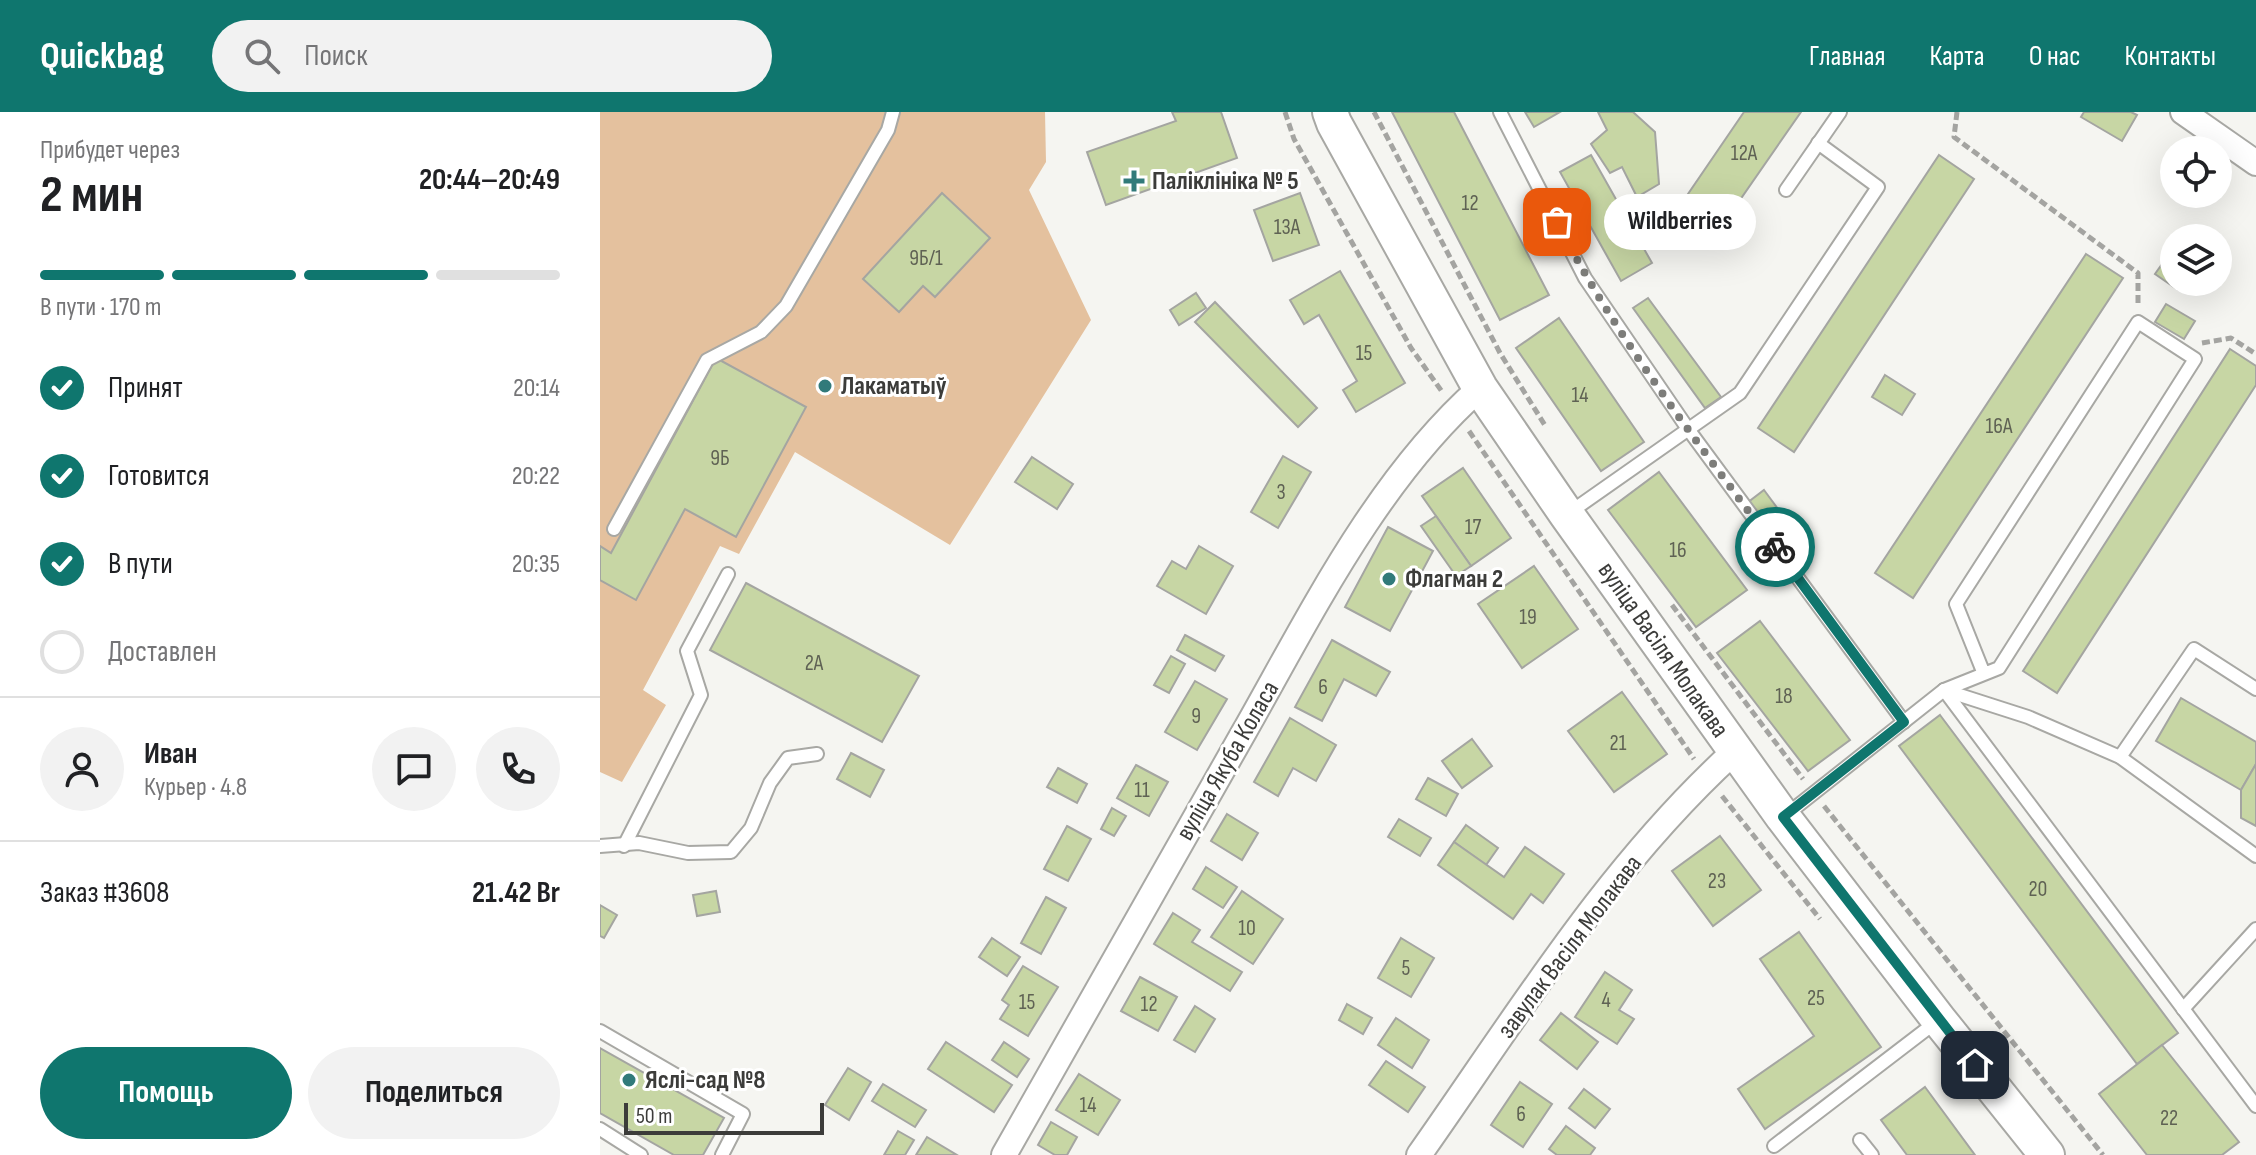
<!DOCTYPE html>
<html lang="ru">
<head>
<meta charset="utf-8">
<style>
	:root { --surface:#fff; --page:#f2f2f2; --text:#202124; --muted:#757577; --line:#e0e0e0; --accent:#0f766e }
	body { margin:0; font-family:"Sofia Sans Condensed",sans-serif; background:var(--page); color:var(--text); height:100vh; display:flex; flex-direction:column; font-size:30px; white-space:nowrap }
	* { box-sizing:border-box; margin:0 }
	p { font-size:26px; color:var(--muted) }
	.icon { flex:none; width:44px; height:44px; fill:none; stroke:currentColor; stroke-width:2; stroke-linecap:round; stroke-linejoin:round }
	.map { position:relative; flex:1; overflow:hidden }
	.panel { display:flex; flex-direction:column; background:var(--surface); width:600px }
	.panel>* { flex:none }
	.buttons { position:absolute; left:1560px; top:24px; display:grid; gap:16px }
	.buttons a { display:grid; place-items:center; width:72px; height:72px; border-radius:50%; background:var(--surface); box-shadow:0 8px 32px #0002; font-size:40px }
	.scale { position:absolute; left:24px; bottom:20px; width:200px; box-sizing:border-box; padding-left:8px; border:4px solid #3c3c3a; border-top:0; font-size:22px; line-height:28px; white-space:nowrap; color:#3c3c3a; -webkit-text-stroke:6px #fff; paint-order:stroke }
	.pin { position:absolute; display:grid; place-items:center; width:68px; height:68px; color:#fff; margin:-34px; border-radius:16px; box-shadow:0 4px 12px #0006 }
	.courier { position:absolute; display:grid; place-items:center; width:80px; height:80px; margin:-40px; border:6px solid #0f766e; border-radius:50%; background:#fff; color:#222; box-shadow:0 2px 10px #0007 }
	.bubble { position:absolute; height:56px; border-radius:28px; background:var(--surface); box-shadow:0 8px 32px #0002; font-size:26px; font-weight:700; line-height:56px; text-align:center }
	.headline em { font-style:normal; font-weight:700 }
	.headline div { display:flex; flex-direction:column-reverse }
	.headline { display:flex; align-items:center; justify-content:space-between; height:136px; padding:0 40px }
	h1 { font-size:52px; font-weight:700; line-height:60px }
	.bar { display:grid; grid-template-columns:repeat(4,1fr); gap:12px 8px; align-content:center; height:96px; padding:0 40px }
	.bar i { height:10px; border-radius:6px; background:var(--line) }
	.bar .active { background:var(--accent) }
	.bar p { grid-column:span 4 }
	.line { display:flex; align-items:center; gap:20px; padding:0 40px; border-top:2px solid var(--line) }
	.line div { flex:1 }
	.round { display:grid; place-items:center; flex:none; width:84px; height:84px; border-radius:42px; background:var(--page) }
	ol { padding:0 40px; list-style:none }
	li { display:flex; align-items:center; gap:24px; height:88px }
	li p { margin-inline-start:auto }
	li .icon { padding:8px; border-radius:50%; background:var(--accent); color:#fff; stroke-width:4 }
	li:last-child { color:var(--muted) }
	li i { width:44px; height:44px; border:4px solid var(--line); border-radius:50% }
	.primary-button { display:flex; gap:16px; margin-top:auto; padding:16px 40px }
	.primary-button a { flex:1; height:92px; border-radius:48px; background:var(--accent); color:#fff; font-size:32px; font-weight:700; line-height:92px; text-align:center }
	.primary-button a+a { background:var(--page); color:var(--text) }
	header { display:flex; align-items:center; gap:48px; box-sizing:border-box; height:112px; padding:0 40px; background:var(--accent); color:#fff }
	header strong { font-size:38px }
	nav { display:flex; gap:44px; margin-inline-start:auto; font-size:28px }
	.search { width:560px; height:72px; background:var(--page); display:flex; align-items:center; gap:20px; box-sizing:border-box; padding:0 28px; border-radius:44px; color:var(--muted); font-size:30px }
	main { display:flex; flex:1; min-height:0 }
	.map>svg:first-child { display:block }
</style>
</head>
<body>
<header>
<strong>Quickbag</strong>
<div class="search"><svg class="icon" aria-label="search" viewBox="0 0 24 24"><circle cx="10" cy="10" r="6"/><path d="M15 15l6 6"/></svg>Поиск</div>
<nav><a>Главная</a><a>Карта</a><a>О нас</a><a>Контакты</a></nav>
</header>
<main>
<section class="panel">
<div class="headline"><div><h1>2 мин</h1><p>Прибудет через</p></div><em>20:44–20:49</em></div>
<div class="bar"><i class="active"></i><i class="active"></i><i class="active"></i><i></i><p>В пути · 170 m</p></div>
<ol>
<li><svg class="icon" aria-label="check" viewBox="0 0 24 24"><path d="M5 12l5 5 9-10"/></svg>Принят<p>20:14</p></li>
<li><svg class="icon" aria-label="check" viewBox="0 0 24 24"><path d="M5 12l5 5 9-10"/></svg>Готовится<p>20:22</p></li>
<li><svg class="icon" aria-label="check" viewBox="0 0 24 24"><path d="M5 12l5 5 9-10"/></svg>В пути<p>20:35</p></li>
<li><i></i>Доставлен</li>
</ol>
<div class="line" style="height:144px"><a class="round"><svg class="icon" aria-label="person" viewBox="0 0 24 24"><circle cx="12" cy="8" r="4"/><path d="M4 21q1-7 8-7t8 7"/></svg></a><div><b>Иван</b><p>Курьер · 4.8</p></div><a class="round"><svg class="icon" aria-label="chat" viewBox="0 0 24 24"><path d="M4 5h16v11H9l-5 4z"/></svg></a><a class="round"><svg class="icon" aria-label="phone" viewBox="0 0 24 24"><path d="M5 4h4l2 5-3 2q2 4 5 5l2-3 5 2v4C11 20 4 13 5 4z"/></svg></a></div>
<div class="line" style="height:104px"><div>Заказ #3608</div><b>21.42 Br</b></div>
<div class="primary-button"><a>Помощь</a><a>Поделиться</a></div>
</section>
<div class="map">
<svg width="1656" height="1043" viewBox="0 0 1656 1043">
	<rect width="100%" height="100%" fill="#f5f5f1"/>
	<path fill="#e4c19e" d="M0 0H445L446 50 429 78 491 208 350 433 195 340 139 442 120 434 43 578 66 593 22 670 0 660Z"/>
	<g fill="#c7d6a4" stroke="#a4a5a1" stroke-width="2">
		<path d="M572 0H621L637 46 506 93 487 40 576 9Z"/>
		<path d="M792 0H854L949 183 900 208Z"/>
		<path d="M925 0H960L934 15Z"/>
		<path d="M998 0H1033L1055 20 1059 72 1037 85 1022 55 1010 61 991 32 1007 18Z"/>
		<path d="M1144 0H1201L1126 108 1088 82Z"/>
		<path d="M1484 0H1531L1537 3 1522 29 1481 5Z"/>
		<path d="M991 43 1052 151 1021 169 960 60Z"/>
		<path d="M1339 43 1374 67 1194 340 1158 316Z"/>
		<path d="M342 81 390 126 335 185 323 174 299 200 263 167Z"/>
		<path d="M700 81 719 133 673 149 654 98Z"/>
		<path d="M1580 82H1604L1597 93Z"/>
		<path d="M1574 135V170H1584L1578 178 1555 162Z"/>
		<path d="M1486 142 1523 166 1313 486 1275 461Z"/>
		<path d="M740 159 805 271 756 300 743 278 757 269 719 203 704 212 690 188Z"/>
		<path d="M596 181 606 196 579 213 570 198Z"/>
		<path d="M1048 186 1121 285 1105 296 1033 196Z"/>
		<path d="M615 190 717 296 698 315 595 210Z"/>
		<path d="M1566 192 1595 209 1584 227 1555 210Z"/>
		<path d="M959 206 1044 330 1001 359 916 236Z"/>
		<path d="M1630 237 1656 254V273L1457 581 1423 559Z"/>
		<path d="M116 246 206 295 136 425 85 397 36 488 0 468V434L11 441Z"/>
		<path d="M1285 263 1315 282 1302 303 1272 285Z"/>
		<path d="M683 344 711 360 678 416 651 400Z"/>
		<path d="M432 345 473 372 457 397 415 370Z"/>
		<path d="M863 356 911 426 871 454 822 384Z"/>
		<path d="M1059 360 1147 478 1096 515 1008 398Z"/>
		<path d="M1164 378 1181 401 1163 414 1147 391Z"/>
		<path d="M836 404 871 454 856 464 821 414Z"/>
		<path d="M788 415 833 439 790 519 745 495Z"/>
		<path d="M599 434 633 454 606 502 557 474 572 449 586 457Z"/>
		<path d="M934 454 978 517 922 556 878 492Z"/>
		<path d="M146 471 319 564 282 630 110 538Z"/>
		<path d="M1160 509 1250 628 1208 659 1117 541Z"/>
		<path d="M585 523 624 544 615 559 577 538Z"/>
		<path d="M732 528 790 560 776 584 744 567 722 609 695 595Z"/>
		<path d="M571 544 585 552 569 581 554 573Z"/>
		<path d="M595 569 627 587 597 638 565 620Z"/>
		<path d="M1022 580 1067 642 1014 680 968 619Z"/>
		<path d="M1581 586 1656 630V652L1641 678 1556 629Z"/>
		<path d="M1340 603 1578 921 1537 952 1299 634Z"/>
		<path d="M690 606 736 633 716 669 693 656 678 684 654 670Z"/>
		<path d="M872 627 892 654 862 676 842 649Z"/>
		<path d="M251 641 284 658 270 685 237 667Z"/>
		<path d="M1656 652V714L1641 706V678Z"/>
		<path d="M536 653 568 670 549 704 517 686Z"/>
		<path d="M458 656 487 672 477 691 447 675Z"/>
		<path d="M828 666 858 682 846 704 816 687Z"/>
		<path d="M512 696 526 704 514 724 501 717Z"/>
		<path d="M627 702 658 721 642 748 611 729Z"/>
		<path d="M799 707 831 726 820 744 788 725Z"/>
		<path d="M866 713 898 736 886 753 854 730Z"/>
		<path d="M467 714 491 727 468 769 444 757Z"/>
		<path d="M1120 724 1161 778 1113 814 1072 759Z"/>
		<path d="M854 730 904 765 925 735 964 762 943 791 931 782 913 807 838 753Z"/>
		<path d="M606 755 637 775 623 796 593 777Z"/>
		<path d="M116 779 120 800 97 804 93 783Z"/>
		<path d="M642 779 683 807 653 852 611 825Z"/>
		<path d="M446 785 466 796 441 842 421 831Z"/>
		<path d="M0 793 17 803 4 826 0 824Z"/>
		<path d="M573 801 600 818 592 830 642 860 630 879 554 832Z"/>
		<path d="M1199 820 1281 935 1165 1017 1138 977 1214 924 1160 847Z"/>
		<path d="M392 826 420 845 407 864 379 845Z"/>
		<path d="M801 826 834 846 811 885 778 866Z"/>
		<path d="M423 854 458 875 428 924 400 907 409 893 402 888Z"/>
		<path d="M1005 860 1032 878 1019 898 1034 907 1017 932 975 905Z"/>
		<path d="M540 865 577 885 558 919 521 899Z"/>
		<path d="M747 892 772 906 763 922 739 908Z"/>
		<path d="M595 894 615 907 595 940 574 928Z"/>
		<path d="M961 901 998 930 977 957 940 928Z"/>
		<path d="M796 906 829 928 812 956 778 933Z"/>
		<path d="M346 930 412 973 394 1000 328 957Z"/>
		<path d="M404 930 429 947 417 965 392 948Z"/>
		<path d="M1562 933 1639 1030 1622 1043H1547L1499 982Z"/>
		<path d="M0 936 124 1006 103 1043H74L0 1001Z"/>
		<path d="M786 949 825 975 808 1000 769 973Z"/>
		<path d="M248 956 271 970 249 1008 225 993Z"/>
		<path d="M479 962 520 988 498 1023 456 998Z"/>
		<path d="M920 970 952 992 923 1035 891 1013Z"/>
		<path d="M283 972 326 998 315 1015 272 989Z"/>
		<path d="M1325 975 1375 1043H1307L1281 1008Z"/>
		<path d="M984 977 1010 997 995 1016 969 996Z"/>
		<path d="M451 1010 477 1025 467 1043H455L438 1033Z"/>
		<path d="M966 1014 995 1036 990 1043H957L949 1037Z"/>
		<path d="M298 1019 314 1028 305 1043H284Z"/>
		<path d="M327 1025 357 1043H316Z"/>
	</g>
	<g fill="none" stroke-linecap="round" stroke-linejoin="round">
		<defs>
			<g id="lane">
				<path d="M900 0 985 166 1088 317 1304 610"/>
				<path d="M1186 78 1240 0"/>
				<path d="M969 401 1140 281 1278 75 1218 31"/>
				<path d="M14 417 107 248 161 220 186 194 288 18 293 0"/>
				<path d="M1344 578 1656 994"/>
				<path d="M1344 578 1428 605 1520 645 1656 744"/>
				<path d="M1520 645 1594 537 1656 577"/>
				<path d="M1186 703 1344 578 1399 556 1595 247 1538 210 1356 492 1384 562"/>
				<path d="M0 734 39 731 88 741 131 740 151 716 170 671 188 646 217 642"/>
				<path d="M24 734 101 583 87 539 128 462"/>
				<path d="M1583 897 1656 817"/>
				<path d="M0 919 143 1002 122 1043"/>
				<path d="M0 1017 41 1043"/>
				<path d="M1260 1028 1272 1043"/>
				<path d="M1174 1034 1336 910"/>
			</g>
			<g id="street">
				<path d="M1583 0 1656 51"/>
				<path d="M404 1043C484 902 564 761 644 620 711 502 777 367 880 276"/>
				<path d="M819 1043C917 904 1008 754 1135 639"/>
			</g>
			<path id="secondary" d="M730 0 734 11 880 276 967 403 1183 705 1339 908 1447 1043"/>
		</defs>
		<use href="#lane" stroke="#a8a8a4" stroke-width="16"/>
		<use href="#street" stroke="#a8a8a4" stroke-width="28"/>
		<use href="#secondary" stroke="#a8a8a4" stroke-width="38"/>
		<g stroke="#a4a4a1" stroke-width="5" stroke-dasharray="8 4" stroke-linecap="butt">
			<path d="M685 0 694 27 811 236 843 281"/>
			<path d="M774 0 900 241 946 315"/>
			<path d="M1357 0 1354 25 1538 161V194"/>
			<path d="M1602 231 1631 226 1656 242"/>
			<path d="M869 319 1094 647"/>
			<path d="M1072 493 1203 667"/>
			<path d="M1122 684 1220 807"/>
			<path d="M1224 694 1503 1043"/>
		</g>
		<use href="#lane" stroke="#fff" stroke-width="12"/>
		<use href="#street" stroke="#fff" stroke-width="24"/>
		<use href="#secondary" stroke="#fff" stroke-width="34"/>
	</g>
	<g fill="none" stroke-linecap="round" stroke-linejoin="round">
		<path stroke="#7d7d7a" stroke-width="8" stroke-dasharray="0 14.4" d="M957 110C1016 226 1098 331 1175 435"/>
		<path stroke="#0f766e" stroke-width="10" d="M1175 435 1304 610 1183 705 1375 953"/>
	</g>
	<g fill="#317a7a" stroke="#fff" stroke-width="3">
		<path d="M530 57h8v8h8v8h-8v8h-8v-8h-8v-8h8z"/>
		<circle cx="225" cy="274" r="8"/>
		<circle cx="789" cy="467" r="8"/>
		<circle cx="29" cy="968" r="8"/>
	</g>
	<g text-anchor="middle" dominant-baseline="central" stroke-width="6" stroke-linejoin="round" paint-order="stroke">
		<g font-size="22" fill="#5f6254">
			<text x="1144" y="41">12А</text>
			<text x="870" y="91">12</text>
			<text x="687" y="115">13А</text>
			<text x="326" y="146">9Б/1</text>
			<text x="764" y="241">15</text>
			<text x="980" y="283">14</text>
			<text x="1399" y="314">16А</text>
			<text x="120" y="346">9Б</text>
			<text x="681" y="380">3</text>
			<text x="873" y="415">17</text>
			<text x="1078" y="438">16</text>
			<text x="928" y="505">19</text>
			<text x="214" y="551">2А</text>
			<text x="723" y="575">6</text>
			<text x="1184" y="584">18</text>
			<text x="596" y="604">9</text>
			<text x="1018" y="631">21</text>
			<text x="542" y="678">11</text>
			<text x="1117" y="769">23</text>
			<text x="1438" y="777">20</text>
			<text x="647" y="816">10</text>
			<text x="806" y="856">5</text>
			<text x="1216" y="886">25</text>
			<text x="1006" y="888">4</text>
			<text x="427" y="890">15</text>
			<text x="549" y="892">12</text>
			<text x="488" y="993">14</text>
			<text x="921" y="1002">6</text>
			<text x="1569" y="1006">22</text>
		</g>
		<g font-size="26" font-weight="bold" fill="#3c3c3a" stroke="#fff" text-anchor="start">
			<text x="552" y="69">Паліклініка № 5</text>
			<text x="241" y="274">Лакаматыў</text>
			<text x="805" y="467">Флагман 2</text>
			<text x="45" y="968">Яслі-сад №8</text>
		</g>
		<g font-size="26" fill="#3c3c3a" stroke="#fff">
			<text transform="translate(1063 538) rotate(55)">вуліца Васіля Молакава</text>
			<text transform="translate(628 649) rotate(-60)">вуліца Якуба Коласа</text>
			<text transform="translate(970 835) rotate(-53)">завулак Васіля Молакава</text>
		</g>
	</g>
</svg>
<div class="buttons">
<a><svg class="icon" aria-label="locate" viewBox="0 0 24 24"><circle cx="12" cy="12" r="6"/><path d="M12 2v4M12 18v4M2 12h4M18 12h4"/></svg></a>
<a><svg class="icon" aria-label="layers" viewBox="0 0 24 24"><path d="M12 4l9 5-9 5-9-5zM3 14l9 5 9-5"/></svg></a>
</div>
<div class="scale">50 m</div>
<div class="pin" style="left:957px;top:110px;background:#ea580c"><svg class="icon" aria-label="bag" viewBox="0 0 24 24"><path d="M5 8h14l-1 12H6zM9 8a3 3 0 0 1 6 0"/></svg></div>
<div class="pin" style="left:1375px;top:953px;background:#1f2937"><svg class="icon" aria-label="home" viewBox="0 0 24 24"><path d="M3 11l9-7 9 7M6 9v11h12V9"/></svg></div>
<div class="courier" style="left:1175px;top:435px"><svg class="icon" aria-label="bike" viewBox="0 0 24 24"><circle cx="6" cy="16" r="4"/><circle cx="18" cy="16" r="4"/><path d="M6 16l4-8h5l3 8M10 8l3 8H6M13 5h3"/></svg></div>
<div class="bubble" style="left:1004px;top:82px;width:152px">Wildberries</div>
</div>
</main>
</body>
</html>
